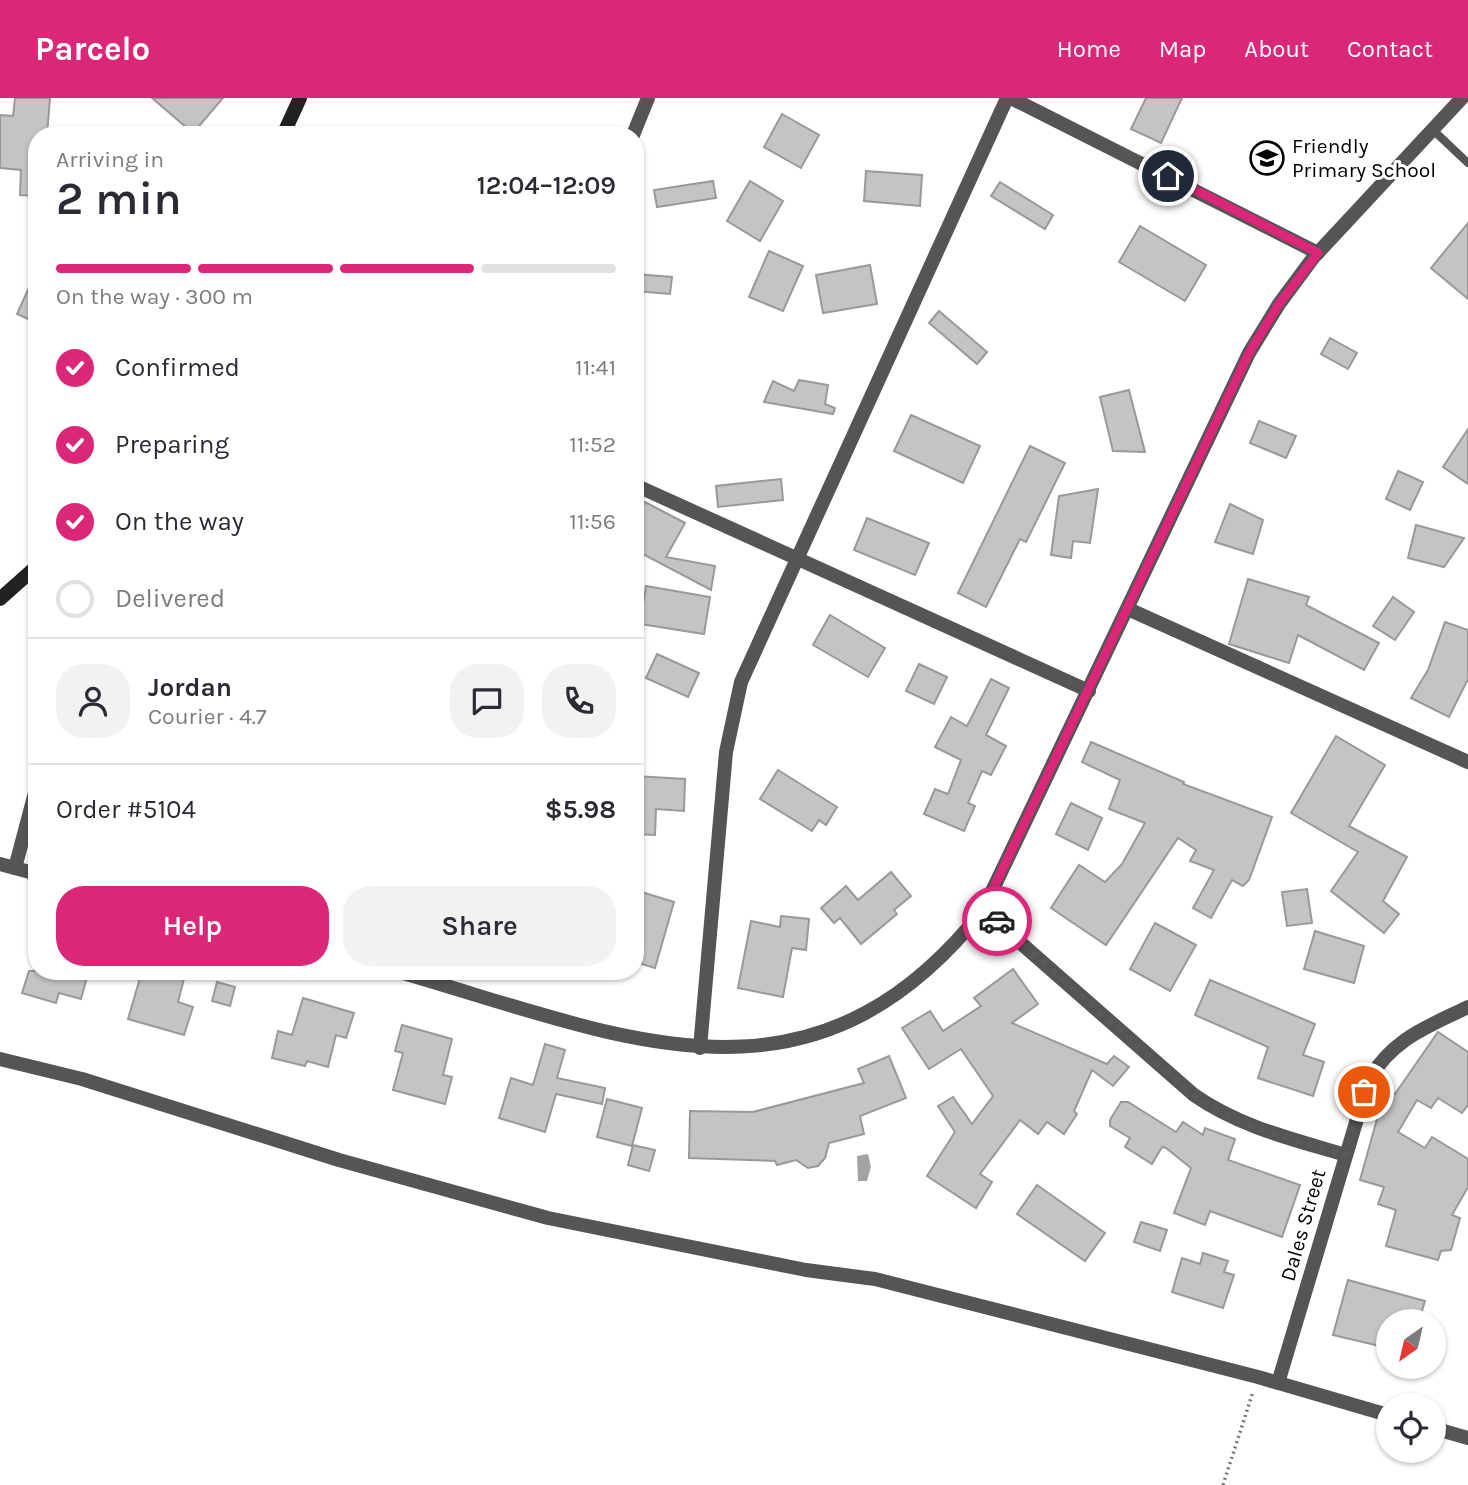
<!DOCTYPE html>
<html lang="en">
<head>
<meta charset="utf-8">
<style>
	:root { --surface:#fff; --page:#f2f2f3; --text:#2b2b33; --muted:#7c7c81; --line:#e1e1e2; --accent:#db2777 }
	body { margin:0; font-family:Karla,sans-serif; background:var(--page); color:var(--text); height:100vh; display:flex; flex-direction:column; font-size:26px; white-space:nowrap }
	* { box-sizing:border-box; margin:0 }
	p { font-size:23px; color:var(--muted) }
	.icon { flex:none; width:38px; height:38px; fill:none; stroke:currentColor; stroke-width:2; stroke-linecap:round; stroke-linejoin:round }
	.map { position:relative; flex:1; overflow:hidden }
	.details { position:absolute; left:28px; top:28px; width:616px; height:854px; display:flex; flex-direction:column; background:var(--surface); border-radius:28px; box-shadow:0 2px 5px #0004 }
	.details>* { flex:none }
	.needle { width:46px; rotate:214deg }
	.controls { position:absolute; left:1376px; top:1211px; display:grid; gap:14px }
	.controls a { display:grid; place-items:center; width:70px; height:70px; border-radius:50%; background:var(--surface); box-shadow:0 2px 5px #0004; font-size:35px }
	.pin { position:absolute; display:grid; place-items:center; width:60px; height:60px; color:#fff; margin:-30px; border:4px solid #fff; border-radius:50%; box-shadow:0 2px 7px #0007 }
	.courier { position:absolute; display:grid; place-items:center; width:70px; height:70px; margin:-35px; border:5px solid #db2777; border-radius:50%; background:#fff; color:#222; box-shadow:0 2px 9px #0007 }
	.head em { font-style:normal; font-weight:600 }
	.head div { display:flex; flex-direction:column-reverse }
	.head { display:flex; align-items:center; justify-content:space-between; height:119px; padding:0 28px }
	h1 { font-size:46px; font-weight:600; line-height:52px }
	.bar { display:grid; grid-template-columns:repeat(4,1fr); gap:10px 7px; align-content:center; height:84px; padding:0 28px }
	.bar i { height:9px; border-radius:5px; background:var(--line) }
	.bar .selected { background:var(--accent) }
	.bar p { grid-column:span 4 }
	.line { display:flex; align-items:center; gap:18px; padding:0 28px; border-top:2px solid var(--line) }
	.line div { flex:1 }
	.round { display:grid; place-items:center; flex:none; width:74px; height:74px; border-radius:28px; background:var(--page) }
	ol { padding:0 28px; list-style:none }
	li { display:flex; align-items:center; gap:21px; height:77px }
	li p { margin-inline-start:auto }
	li .icon { padding:7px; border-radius:50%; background:var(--accent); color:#fff; stroke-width:4 }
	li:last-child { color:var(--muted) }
	li i { width:38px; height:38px; border:4px solid var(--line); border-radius:50% }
	.primary-button { display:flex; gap:14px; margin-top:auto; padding:14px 28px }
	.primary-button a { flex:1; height:80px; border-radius:28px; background:var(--accent); color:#fff; font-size:28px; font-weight:600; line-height:80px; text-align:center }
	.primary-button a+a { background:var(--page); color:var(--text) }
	header { display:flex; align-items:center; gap:42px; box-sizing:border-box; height:98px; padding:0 35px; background:var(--accent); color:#fff }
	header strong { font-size:33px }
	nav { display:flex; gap:38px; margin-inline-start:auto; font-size:24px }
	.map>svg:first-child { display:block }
</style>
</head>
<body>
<header>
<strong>Parcelo</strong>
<nav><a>Home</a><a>Map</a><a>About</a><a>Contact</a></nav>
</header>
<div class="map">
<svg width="1468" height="1387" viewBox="0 0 1468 1387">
	<rect width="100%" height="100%" fill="#fff"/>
	<path fill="#a3a3a3" d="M868 1056 871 1069 867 1083H858L857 1058Z"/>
	<g fill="#c4c4c4" stroke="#999" stroke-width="2">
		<path d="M15 0H50L47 37H37V98L20 97 21 72 0 70V17L13 18Z"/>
		<path d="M152 0H223L193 35Z"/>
		<path d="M1146 0H1182L1161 45 1131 31Z"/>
		<path d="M782 16 819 37 801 70 764 49Z"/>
		<path d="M866 73 922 77 920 108 864 103Z"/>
		<path d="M713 83 716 100 657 109 654 92Z"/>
		<path d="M750 83 783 103 760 143 727 123Z"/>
		<path d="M1000 84 1053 117 1045 131 991 98Z"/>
		<path d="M1468 125V201L1431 170Z"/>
		<path d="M1140 128 1206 167 1185 203 1119 164Z"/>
		<path d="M769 153 803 168 783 213 749 199Z"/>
		<path d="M870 167 877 206 823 215 816 177Z"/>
		<path d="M37 172V225L17 216Z"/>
		<path d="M635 176 672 179 670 196 635 193Z"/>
		<path d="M939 213 987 254 977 266 929 225Z"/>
		<path d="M1330 240 1357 255 1348 271 1321 256Z"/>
		<path d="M799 282 828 287 825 306 835 310 833 316 764 304 773 283 794 293Z"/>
		<path d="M1129 292 1145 354 1113 353 1100 299Z"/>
		<path d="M911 317 980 348 963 385 894 353Z"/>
		<path d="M1259 323 1296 338 1286 360 1250 345Z"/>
		<path d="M1468 331V386L1443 369Z"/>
		<path d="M1030 348 1065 365 1026 444 1020 441 986 509 958 495Z"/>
		<path d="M1398 373 1423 384 1410 412 1386 401Z"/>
		<path d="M781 381 783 402 718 409 716 388Z"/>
		<path d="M1098 391 1090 445 1073 443 1071 460 1051 457 1059 398Z"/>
		<path d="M645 404 685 425 666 459 715 468 711 492 635 452V423Z"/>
		<path d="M1230 406 1263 422 1253 456 1215 444Z"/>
		<path d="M867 420 929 445 915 477 854 452Z"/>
		<path d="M1416 427 1464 440 1444 469 1408 460Z"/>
		<path d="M1248 481 1309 499 1306 507 1379 545 1364 572 1298 537 1289 565 1229 546Z"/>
		<path d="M646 488 710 499 704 536 640 526Z"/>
		<path d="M1393 499 1414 514 1395 542 1373 528Z"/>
		<path d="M830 517 885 550 868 579 813 547Z"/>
		<path d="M1445 524 1468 532V581L1449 619 1411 600 1428 572Z"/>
		<path d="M657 556 699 575 688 599 646 580Z"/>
		<path d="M919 566 947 579 934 606 906 593Z"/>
		<path d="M991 581 1009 590 986 637 1006 648 991 677 982 673 968 705 975 708 964 733 924 716 935 691 948 696 961 662 935 649 951 619 967 628Z"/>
		<path d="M1336 638 1385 667 1349 728 1407 759 1383 803 1399 816 1384 835 1331 793 1358 754 1291 715Z"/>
		<path d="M1091 644 1184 684 1183 686 1272 719 1249 782 1243 788 1232 782 1211 820 1193 810 1214 772 1190 763 1196 752 1178 740 1106 847 1051 810 1079 767 1105 784 1122 766 1145 725 1109 711 1120 682 1082 664Z"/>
		<path d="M778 672 837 709 826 727 819 722 812 733 760 701Z"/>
		<path d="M635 678 685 681 684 713 656 711 655 737 635 736Z"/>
		<path d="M1071 705 1102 720 1088 752 1056 736Z"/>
		<path d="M891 774 911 798 894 812 897 816 861 846 840 820 834 825 821 810 846 788 858 802Z"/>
		<path d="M1307 791 1312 825 1287 828 1282 794Z"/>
		<path d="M635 792 674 804 655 870 635 864Z"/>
		<path d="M781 818 809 821 806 852 792 850 783 899 738 890 751 823 780 829Z"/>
		<path d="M1155 825 1196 847 1170 893 1130 871Z"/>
		<path d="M1315 833 1364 848 1354 885 1304 871Z"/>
		<path d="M1013 871 1038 906 1012 925 1107 966 1114 958 1129 969 1113 988 1092 972 1074 1013 1077 1016 1064 1036 1047 1024 1038 1036 1020 1022 980 1076 992 1084 976 1110 927 1078 955 1034 938 1008 953 999 972 1026 993 998 961 951 929 971 902 930 930 913 943 933 981 908 974 900Z"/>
		<path d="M29 873H68L87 879 81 901 59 895 56 905 22 895Z"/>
		<path d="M142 873H186L178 904 193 909 184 937 128 921Z"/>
		<path d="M1210 882 1315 926 1303 957 1324 964 1313 998 1258 980 1268 949 1195 917Z"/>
		<path d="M217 884 235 889 230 908 212 903Z"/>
		<path d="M303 900 354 915 346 940 336 937 328 969 307 963 305 968 272 960 278 933 292 937Z"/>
		<path d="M402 927 452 941 443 977 452 979 445 1006 393 992 403 955 395 953Z"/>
		<path d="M1438 934 1468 954V1007L1462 1015 1438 1000 1431 1010 1417 1002 1398 1034 1425 1050 1432 1039 1468 1061V1089L1452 1117 1460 1120 1451 1152 1441 1153 1438 1162 1386 1148 1396 1112 1378 1106 1384 1089 1360 1082 1377 1021 1373 1018 1388 992 1395 996Z"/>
		<path d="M545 946 565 952 557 980 605 990 602 1006 556 996 545 1034 499 1020 511 980 533 987Z"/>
		<path d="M889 958 906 1000 860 1018 864 1036 829 1045 825 1060 818 1068 808 1070 796 1062 777 1067 775 1063 689 1060 690 1013 753 1014 864 985 858 971Z"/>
		<path d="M607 1001 642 1010 632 1048 597 1039Z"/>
		<path d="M1121 1004H1128L1176 1034 1183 1024 1203 1037 1205 1030 1235 1041 1228 1062 1300 1087 1282 1139 1210 1113 1205 1127 1174 1115 1191 1070 1166 1050 1162 1049 1152 1066 1125 1049 1130 1040 1110 1028V1022Z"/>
		<path d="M633 1047 655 1052 649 1073 628 1067Z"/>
		<path d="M1037 1087 1105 1135 1085 1163 1017 1116Z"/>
		<path d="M1141 1124 1167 1132 1160 1153 1134 1144Z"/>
		<path d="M1203 1155 1228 1163 1224 1174 1234 1177 1223 1210 1172 1194 1182 1160 1200 1166Z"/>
		<path d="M1348 1182 1425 1203 1419 1223H1388V1250L1333 1237Z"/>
	</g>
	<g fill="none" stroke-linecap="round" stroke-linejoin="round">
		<path stroke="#777" stroke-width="3.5" stroke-dasharray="2 3.5" stroke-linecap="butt" d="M1223 1387 1253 1294"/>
		<path stroke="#555" stroke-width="8" d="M1433 32 1468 65"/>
		<g stroke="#555" stroke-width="14">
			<path d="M1011 0 1318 155"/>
			<path d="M633 37 648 0"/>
			<path d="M635 387 1089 593"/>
			<path d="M1128 511 1468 664"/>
			<path d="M0 766 37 776"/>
			<path d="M15 770 37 687"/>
			<path d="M983 812 1194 997C1240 1029 1292 1041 1346 1057"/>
			<path d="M396 873C620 937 809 1031 983 812L1249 255 1279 206 1313 160 1462 0"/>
			<path d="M700 950 726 654 741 584 1007 0"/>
			<path d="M0 961 82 981 339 1062 548 1120 806 1172 875 1181 1258 1279 1388 1317"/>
			<path d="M1278 1285 1369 981C1394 940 1427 929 1468 909"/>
			<path d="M1433 1330 1468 1340"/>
		</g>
		<g stroke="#222" stroke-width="14">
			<path d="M283 37 300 0"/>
			<path d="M0 501 37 468"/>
		</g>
	</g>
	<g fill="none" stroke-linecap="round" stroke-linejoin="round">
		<path stroke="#595959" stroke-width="7" stroke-dasharray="0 12.6" d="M997 823 1194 998C1240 1029 1292 1041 1346 1057L1364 994"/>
		<path stroke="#db2777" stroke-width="9" d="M997 823 983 812 1249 255 1279 206 1318 155 1168 78"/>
	</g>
	<defs>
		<symbol id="school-ring" viewBox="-11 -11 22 22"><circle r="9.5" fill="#fff" stroke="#000" stroke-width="1.5"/><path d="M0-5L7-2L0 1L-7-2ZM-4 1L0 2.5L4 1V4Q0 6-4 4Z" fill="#000"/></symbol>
	</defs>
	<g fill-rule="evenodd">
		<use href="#school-ring" x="1248" y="41" width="38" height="38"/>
	</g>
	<g text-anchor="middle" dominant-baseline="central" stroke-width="6" stroke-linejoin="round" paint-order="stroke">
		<g font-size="21" fill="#000" stroke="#fff" text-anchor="start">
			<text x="1292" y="48">Friendly<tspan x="1292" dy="24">Primary School</tspan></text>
		</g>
		<g font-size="21" fill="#000" stroke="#fff">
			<text transform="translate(1303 1127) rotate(-74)">Dales Street</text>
		</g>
	</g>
</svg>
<div class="controls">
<a><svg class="needle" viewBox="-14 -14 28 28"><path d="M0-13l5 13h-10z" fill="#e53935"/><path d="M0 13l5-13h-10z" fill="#7c7c81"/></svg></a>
<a><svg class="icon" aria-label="locate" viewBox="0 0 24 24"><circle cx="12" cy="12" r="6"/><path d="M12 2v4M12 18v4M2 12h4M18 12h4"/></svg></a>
</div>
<div class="pin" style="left:1364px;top:994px;background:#ea580c"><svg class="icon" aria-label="bag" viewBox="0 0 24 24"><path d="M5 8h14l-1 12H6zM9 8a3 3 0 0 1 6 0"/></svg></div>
<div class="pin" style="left:1168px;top:78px;background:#1f2937"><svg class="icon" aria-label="home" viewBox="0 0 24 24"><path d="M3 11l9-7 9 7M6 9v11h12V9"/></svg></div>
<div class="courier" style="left:997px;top:823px"><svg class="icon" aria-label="car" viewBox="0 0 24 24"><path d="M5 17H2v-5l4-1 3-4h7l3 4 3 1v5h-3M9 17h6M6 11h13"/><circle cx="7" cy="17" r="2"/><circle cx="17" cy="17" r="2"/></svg></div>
<section class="details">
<div class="head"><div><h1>2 min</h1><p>Arriving in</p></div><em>12:04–12:09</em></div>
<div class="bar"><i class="selected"></i><i class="selected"></i><i class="selected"></i><i></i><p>On the way · 300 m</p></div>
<ol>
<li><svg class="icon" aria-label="check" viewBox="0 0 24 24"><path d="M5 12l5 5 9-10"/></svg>Confirmed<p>11:41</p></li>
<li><svg class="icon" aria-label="check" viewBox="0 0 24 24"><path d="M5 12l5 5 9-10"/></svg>Preparing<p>11:52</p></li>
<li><svg class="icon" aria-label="check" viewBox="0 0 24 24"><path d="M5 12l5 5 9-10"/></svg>On the way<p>11:56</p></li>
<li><i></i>Delivered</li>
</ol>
<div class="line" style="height:126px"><a class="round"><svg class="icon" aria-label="person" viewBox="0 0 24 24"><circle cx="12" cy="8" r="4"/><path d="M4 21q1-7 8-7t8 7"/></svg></a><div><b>Jordan</b><p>Courier · 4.7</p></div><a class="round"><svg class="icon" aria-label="chat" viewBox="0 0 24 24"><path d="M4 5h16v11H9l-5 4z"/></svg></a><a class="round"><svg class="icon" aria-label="phone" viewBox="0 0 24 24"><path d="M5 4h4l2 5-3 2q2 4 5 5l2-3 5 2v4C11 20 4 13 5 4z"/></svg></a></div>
<div class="line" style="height:91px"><div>Order #5104</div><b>$5.98</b></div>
<div class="primary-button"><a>Help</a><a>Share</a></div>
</section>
</div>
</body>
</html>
